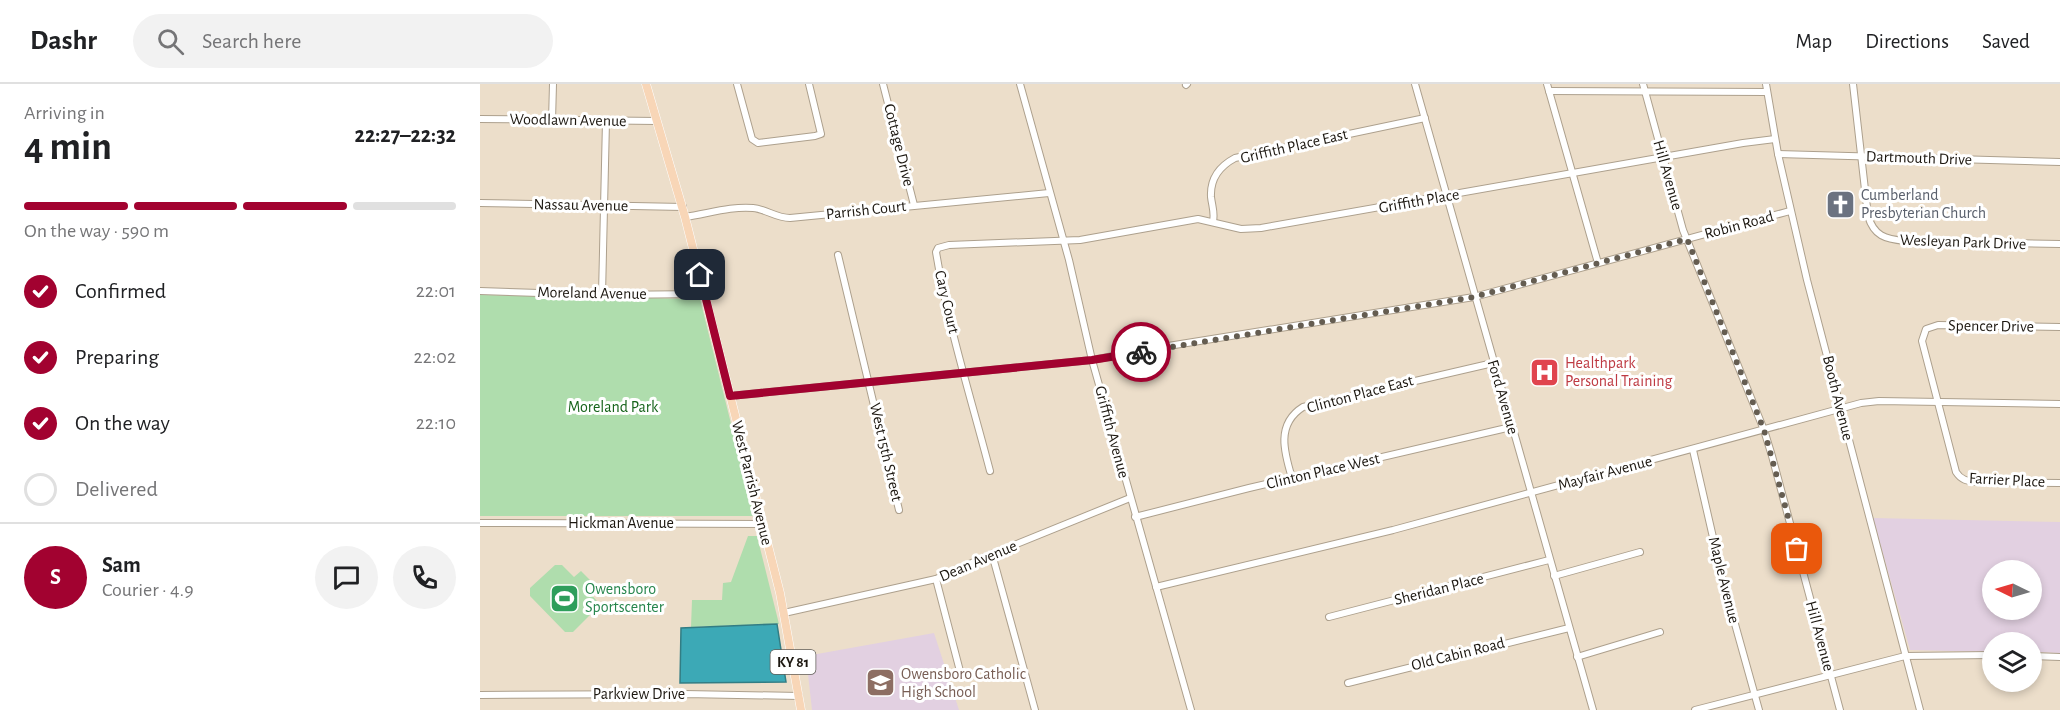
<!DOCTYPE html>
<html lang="en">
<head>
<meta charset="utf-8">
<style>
	:root { --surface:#fff; --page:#f2f2f2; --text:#202124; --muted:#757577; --line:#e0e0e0; --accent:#a20230 }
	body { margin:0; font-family:"Alegreya Sans",sans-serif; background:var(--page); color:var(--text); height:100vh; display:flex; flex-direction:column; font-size:22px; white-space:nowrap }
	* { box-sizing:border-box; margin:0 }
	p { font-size:20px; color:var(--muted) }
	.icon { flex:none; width:33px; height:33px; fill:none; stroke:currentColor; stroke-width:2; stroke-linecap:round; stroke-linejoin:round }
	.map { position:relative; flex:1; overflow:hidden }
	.side { display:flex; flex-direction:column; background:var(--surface); width:480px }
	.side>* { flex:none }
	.needle { width:39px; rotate:275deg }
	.tools { position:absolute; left:1502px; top:476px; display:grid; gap:12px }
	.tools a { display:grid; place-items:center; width:60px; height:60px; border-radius:50%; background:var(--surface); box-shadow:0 3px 9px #0003; font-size:30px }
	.pin { position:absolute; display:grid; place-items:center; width:51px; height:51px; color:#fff; margin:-26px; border-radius:12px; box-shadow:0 3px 9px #0006 }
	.courier { position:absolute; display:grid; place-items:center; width:60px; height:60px; margin:-30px; border:4px solid #a20230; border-radius:50%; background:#fff; color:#222; box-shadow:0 2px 8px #0007 }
	.summary em { font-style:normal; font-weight:700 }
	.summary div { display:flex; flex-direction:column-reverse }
	.summary { display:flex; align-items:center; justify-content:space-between; height:102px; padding:0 24px }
	h1 { font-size:39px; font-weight:700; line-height:45px }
	.bar { display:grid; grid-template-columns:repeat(4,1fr); gap:9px 6px; align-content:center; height:72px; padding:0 24px }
	.bar i { height:8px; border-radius:4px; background:var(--line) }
	.bar .active { background:var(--accent) }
	.bar p { grid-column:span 4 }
	.line { display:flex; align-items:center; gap:15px; padding:0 24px; border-top:2px solid var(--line) }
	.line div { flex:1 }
	.round { display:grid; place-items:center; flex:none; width:63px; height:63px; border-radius:32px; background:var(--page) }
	ol { padding:0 24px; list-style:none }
	li { display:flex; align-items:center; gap:18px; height:66px }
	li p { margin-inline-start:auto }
	li .icon { padding:6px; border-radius:50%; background:var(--accent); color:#fff; stroke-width:4 }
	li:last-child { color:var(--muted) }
	li i { width:33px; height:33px; border:3px solid var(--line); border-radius:50% }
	header { display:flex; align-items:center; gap:36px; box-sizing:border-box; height:84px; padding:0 30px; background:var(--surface); border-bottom:2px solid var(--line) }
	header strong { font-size:28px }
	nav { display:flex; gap:33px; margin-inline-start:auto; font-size:21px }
	.search { width:420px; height:54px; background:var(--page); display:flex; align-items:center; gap:15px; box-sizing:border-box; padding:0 21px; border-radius:33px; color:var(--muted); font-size:22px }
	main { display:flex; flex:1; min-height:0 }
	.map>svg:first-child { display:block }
</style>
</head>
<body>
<header>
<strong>Dashr</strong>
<div class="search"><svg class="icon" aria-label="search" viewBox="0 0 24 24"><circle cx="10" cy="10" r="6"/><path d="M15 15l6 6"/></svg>Search here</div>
<nav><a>Map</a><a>Directions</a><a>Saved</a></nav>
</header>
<main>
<section class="side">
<div class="summary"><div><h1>4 min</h1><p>Arriving in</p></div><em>22:27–22:32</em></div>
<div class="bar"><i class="active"></i><i class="active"></i><i class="active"></i><i></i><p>On the way · 590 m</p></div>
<ol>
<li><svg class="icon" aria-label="check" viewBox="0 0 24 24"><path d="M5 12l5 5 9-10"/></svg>Confirmed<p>22:01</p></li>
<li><svg class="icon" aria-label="check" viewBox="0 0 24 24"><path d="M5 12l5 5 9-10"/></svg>Preparing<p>22:02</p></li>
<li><svg class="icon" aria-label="check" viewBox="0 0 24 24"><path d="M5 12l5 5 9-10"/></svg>On the way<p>22:10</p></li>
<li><i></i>Delivered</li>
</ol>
<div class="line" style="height:108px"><b class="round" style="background:var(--accent);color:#fff">S</b><div><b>Sam</b><p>Courier · 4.9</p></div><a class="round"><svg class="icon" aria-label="chat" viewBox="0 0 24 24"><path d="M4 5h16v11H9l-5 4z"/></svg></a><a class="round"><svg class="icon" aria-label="phone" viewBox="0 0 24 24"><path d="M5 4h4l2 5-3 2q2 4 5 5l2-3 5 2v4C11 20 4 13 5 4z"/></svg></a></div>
</section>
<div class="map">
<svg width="1580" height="626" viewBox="0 0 1580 626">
	<rect width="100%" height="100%" fill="#ecdeca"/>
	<g fill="#e2d0e1" fill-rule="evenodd">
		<path d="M1393 434 1580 438V569L1551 568V558H1512V568L1430 566ZM1512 486H1551V525H1512Z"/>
		<path d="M454 549 479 626H332L326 572Z"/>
	</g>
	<g fill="#afddad">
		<path d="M0 211 220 215 274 432H0Z"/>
		<path d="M268 452H277L299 540 211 543 212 516H242L243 499 251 498Z"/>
		<path d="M75 481H82L94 493 101 487 114 500 108 507 117 517V524L93 548H85L50 512V504Z"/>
	</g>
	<path fill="#3ca9b6" stroke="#327d84" stroke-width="1.5" d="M297 540 306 598 200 599 201 544Z"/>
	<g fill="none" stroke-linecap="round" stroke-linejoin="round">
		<defs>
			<g id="minor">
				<path d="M257 0 272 55 278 59 335 52 341 50 329 0"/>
				<path d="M403 0 434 121"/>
				<path d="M540 0 589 176 612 276 711 626"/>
				<path d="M935 0 1113 626"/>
				<path d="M1067 0 1118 179"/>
				<path d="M1163 0 1203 146 1284 346 1292 372 1360 626"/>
				<path d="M1286 0 1298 70 1327 196 1440 626"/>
				<path d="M1373 0 1388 132C1394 152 1405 155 1425 157L1580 160"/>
				<path d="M706 1 707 0"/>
				<path d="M1069 7 1287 8"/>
				<path d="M0 35 177 37"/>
				<path d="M72 37 73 0"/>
				<path d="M1298 70 1580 78"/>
				<path d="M0 119 203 123"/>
				<path d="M205 133C227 130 251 122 273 124 286 125 296 134 310 134L569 109"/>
				<path d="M733 137C735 129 732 122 731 113 730 95 740 82 755 74L945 34"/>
				<path d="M358 171 419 426"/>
				<path d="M0 207 122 211 225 210"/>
				<path d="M122 211 126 37"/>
				<path d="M1580 243 1458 241 1446 245 1442 257 1476 388C1481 396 1487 397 1496 398L1580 399"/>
				<path d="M250 312 612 276 682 263 994 213 1310 127"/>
				<path d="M1213 366 1243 497 1279 626"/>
				<path d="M510 387C491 314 468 242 456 168L458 164 469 161 600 156 718 135 761 145 781 144 1263 59 1295 55"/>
				<path d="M812 394C804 368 796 340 823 323L1013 279"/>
				<path d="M655 433 769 404 1031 343"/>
				<path d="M0 439 283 440"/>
				<path d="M512 470 555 626"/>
				<path d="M1074 492 1160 468"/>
				<path d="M456 495 481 591"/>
				<path d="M676 503 913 446 1381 319 1399 317 1580 320"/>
				<path d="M304 529 456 495 512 470 650 414"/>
				<path d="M849 533 1069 476"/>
				<path d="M1551 572 1580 573"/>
				<path d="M1097 573 1180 548"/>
				<path d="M868 599 1089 544"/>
				<path d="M0 611 205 610 319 612"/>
				<path d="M1215 626 1425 572 1512 571"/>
			</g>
			<path id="major" d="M166 0 205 133 300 509 321 626"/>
		</defs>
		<use href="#minor" stroke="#ada08d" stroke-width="8"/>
		<use href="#major" stroke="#fff" stroke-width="9"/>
		<use href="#minor" stroke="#fff" stroke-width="6"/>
		<use href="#major" stroke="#f8d6b7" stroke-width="8"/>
	</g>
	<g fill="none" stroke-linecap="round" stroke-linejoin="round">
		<path stroke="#655d51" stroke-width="6" stroke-dasharray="0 10.8" d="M661 268 994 213 1207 155 1284 346 1317 465"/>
		<path stroke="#a20230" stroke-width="8" d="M220 191 250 312 612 276 661 268"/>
	</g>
	<defs>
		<symbol id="church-square" viewBox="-11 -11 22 22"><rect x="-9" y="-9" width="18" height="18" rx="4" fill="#6b7280" stroke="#fff"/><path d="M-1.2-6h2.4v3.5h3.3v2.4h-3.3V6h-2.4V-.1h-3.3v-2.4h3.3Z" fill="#fff"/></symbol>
		<symbol id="hospital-square" viewBox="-11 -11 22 22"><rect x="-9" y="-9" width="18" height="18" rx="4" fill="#e0444e" stroke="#fff"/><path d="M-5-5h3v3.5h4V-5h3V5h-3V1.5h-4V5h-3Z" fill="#fff"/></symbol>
		<symbol id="stadium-square" viewBox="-11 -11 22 22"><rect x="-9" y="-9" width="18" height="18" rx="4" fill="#2e9e5b" stroke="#fff"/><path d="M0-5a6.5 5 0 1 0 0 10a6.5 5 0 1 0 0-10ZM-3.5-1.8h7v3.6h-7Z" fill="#fff"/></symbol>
		<symbol id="school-square" viewBox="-11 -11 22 22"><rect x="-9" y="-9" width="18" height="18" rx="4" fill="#8d6e63" stroke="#fff"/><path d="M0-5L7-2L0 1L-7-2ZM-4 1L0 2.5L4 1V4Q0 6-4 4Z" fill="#fff"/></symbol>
	</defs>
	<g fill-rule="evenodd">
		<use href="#church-square" x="1344" y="104" width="33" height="33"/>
		<use href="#hospital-square" x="1048" y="272" width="33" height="33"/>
		<use href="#stadium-square" x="68" y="498" width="33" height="33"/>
		<use href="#school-square" x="384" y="582" width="33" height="33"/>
	</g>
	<g text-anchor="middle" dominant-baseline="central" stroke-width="6" stroke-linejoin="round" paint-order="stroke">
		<rect fill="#fff" stroke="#605d58" stroke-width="1.5" x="290.5" y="566" width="45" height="24" rx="4.5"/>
		<g font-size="15" font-weight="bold" fill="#1c1710">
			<text x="313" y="578">KY 81</text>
		</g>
		<g font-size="16" fill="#1c1710" stroke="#fff">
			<text transform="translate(88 36) rotate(1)">Woodlawn Avenue</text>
			<text transform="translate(419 61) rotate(76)">Cottage Drive</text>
			<text transform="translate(814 62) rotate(-13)">Griffith Place East</text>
			<text transform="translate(1439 74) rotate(2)">Dartmouth Drive</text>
			<text transform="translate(1188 91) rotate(74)">Hill Avenue</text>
			<text transform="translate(939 117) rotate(-10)">Griffith Place</text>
			<text transform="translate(101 121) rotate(1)">Nassau Avenue</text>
			<text transform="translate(386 126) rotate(-6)">Parrish Court</text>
			<text transform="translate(1259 141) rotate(-15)">Robin Road</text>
			<text transform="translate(1483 158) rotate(2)">Wesleyan Park Drive</text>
			<text transform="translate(112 209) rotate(1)">Moreland Avenue</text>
			<text transform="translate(467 218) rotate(77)">Cary Court</text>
			<text transform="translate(1511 242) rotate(1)">Spencer Drive</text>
			<text transform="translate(880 310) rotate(-15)">Clinton Place East</text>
			<text transform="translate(1023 313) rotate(74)">Ford Avenue</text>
			<text transform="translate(1358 314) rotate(76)">Booth Avenue</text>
			<text transform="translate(632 348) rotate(75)">Griffith Avenue</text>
			<text transform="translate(406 368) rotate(77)">West 15th Street</text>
			<text transform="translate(843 387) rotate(-13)">Clinton Place West</text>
			<text transform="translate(1125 389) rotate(-15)">Mayfair Avenue</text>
			<text transform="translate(1527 396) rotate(3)">Farrier Place</text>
			<text transform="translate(272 399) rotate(76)">West Parrish Avenue</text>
			<text x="141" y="439">Hickman Avenue</text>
			<text transform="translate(498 477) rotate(-23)">Dean Avenue</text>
			<text transform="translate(1244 496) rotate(76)">Maple Avenue</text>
			<text transform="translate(959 505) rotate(-14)">Sheridan Place</text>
			<text transform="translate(1340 552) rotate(75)">Hill Avenue</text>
			<text transform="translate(978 570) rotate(-14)">Old Cabin Road</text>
			<text x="159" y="610">Parkview Drive</text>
		</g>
		<g font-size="16" fill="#5b616d" stroke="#fff" text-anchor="start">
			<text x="1381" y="111">Cumberland<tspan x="1381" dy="18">Presbyterian Church</tspan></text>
		</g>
		<g font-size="16" fill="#be3a42" stroke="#fff" text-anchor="start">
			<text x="1085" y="279">Healthpark<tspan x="1085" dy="18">Personal Training</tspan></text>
		</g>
		<g font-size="16" fill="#17641b" stroke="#fff">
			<text x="133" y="323">Moreland Park</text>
		</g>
		<g font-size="16" fill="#27864d" stroke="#fff" text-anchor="start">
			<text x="105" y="505">Owensboro<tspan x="105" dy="18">Sportscenter</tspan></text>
		</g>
		<g font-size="16" fill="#785e54" stroke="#fff" text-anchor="start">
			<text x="421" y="590">Owensboro Catholic<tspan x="421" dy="18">High School</tspan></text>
		</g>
	</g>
</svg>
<div class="tools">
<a><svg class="needle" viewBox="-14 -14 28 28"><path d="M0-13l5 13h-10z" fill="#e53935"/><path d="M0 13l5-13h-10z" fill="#757577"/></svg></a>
<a><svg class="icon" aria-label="layers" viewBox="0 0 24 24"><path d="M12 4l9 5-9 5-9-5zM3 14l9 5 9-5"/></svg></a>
</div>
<div class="pin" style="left:1317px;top:465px;background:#ea580c"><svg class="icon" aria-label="bag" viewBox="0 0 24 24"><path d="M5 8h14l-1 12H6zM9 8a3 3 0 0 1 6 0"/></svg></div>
<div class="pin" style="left:220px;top:191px;background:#1f2937"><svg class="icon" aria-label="home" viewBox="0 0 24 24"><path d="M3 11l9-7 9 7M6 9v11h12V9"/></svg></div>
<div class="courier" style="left:661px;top:268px"><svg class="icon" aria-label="bike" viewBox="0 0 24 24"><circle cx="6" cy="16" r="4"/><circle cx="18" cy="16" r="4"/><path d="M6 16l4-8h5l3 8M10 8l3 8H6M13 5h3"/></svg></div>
</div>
</main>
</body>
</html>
